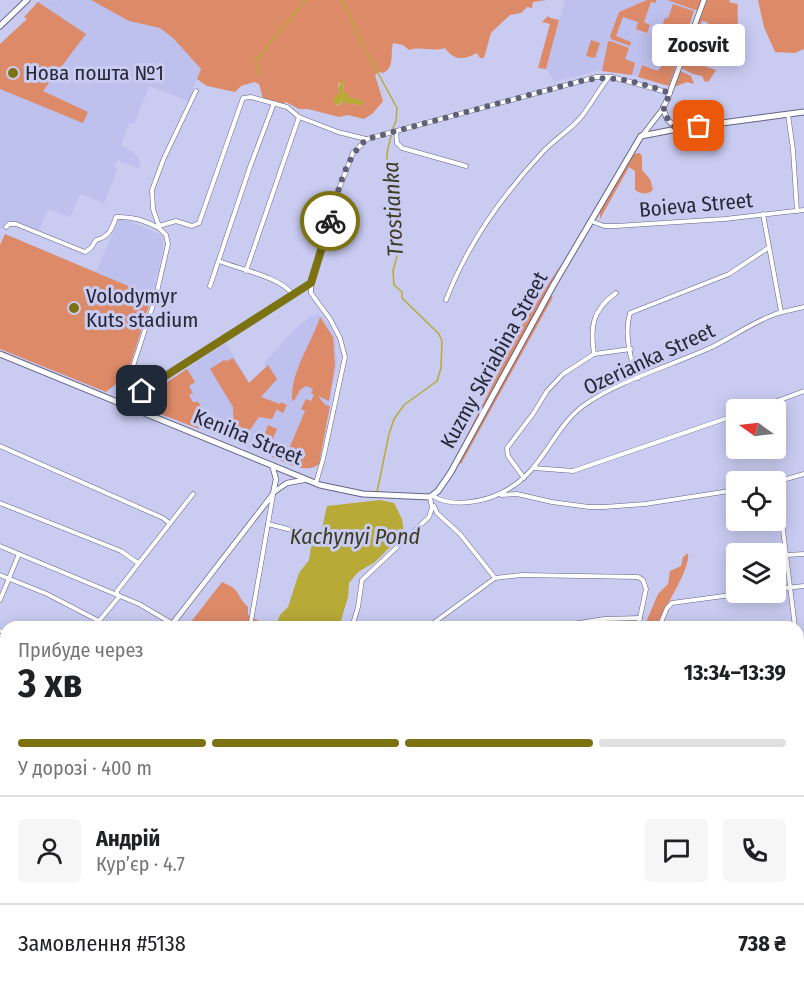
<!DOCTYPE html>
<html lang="uk">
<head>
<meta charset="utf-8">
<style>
	:root { --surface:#fff; --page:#f6f6f6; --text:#202124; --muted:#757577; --line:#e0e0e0; --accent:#7c7212 }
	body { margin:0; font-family:"Fira Sans Condensed",sans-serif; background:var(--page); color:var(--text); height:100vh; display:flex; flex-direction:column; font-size:22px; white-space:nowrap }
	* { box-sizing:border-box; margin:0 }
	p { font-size:20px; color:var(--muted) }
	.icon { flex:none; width:33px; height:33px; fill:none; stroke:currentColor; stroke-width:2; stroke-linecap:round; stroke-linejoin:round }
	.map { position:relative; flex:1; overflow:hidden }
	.panel { position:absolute; left:0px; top:621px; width:804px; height:374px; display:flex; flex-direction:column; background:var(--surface); border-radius:18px 18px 0 0; box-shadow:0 3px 15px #0003 }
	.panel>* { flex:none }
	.needle { width:39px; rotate:284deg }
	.controls { position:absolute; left:726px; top:399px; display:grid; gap:12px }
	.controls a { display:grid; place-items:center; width:60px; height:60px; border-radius:6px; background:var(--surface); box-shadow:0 3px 15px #0003; font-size:30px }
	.pin { position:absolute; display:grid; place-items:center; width:51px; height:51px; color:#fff; margin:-26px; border-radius:12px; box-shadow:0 3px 9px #0006 }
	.courier { position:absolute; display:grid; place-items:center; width:60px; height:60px; margin:-30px; border:4px solid #7c7212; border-radius:50%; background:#fff; color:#222; box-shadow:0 2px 8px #0007 }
	.bubble { position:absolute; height:42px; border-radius:6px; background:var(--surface); box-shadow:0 3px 15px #0003; font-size:20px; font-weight:700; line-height:42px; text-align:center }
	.overview em { font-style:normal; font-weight:700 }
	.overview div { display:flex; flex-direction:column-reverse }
	.overview { display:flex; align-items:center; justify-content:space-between; height:102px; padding:0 18px }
	h1 { font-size:39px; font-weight:700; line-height:45px }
	.bar { display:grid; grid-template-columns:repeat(4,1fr); gap:9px 6px; align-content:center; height:72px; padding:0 18px }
	.bar i { height:8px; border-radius:4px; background:var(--line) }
	.bar .on { background:var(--accent) }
	.bar p { grid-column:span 4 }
	.line { display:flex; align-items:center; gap:15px; padding:0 18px; border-top:2px solid var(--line) }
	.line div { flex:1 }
	.round { display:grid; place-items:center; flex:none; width:63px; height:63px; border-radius:6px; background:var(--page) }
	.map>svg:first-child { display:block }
</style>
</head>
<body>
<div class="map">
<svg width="804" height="994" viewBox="0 0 804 994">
	<rect width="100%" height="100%" fill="#c9cbf1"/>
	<g fill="#bec0ed">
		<path d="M40 0H53L56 2 58 0H91L129 21 160 28 173 38 201 70 188 101 149 86 134 124 129 123 121 145 134 153 139 159 140 169 117 160 114 167 118 168 104 203 80 194 70 217 48 209 38 232 10 220 2 229 0 228V44L27 19 24 17Z"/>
		<path d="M565 0H685L694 10 669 86 632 75 601 70 554 82 546 68Z"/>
		<path d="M120 217 163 236V249L158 273 155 277 156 285 152 296 95 274Z"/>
		<path d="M318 314 327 322 335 337 337 362 319 462 313 468H301L134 403 226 343 256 393 275 380 264 363 294 330 312 316Z"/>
	</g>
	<g fill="#dd8a69" fill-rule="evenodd">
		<path d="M91 0H547L533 2 532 8 527 7 521 13 510 15 495 29 491 33 484 58H480L477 53C464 60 454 61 445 48 432 52 421 46 409 50L403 45 393 43C390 54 395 68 383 73L379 72 375 75 383 101 373 113 364 119 348 115 339 117 308 109H299L286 102 283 104 263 98 259 84 254 82 241 86 235 92 207 86 197 79 201 69 173 38 160 28 129 21ZM344 82 343 94 349 97 355 105 343 100 339 106 336 105V99L340 92 338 89 339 83Z"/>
		<path d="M647 0H656V3L651 2 644 22 650 25 647 33 636 29 638 22 623 17 616 36 631 42 630 46 611 39 610 36 619 12Z"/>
		<path d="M667 0H703L698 11Z"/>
		<path d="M705 0H730L729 2 738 4C736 21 744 35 720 37L707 22 702 21 691 47 689 46Z"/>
		<path d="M758 0H804V49L795 53 775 52 764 27Z"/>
		<path d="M38 2 86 34 43 91 88 112 83 123 0 89V44L27 19 24 17Z"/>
		<path d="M673 4 694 11 669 86 638 77 642 65 657 71 661 67 675 27H673L659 64 656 63 663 42 657 40 665 18H668Z"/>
		<path d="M548 16 550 18 559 20 546 69 538 68 550 24 542 22Z"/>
		<path d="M591 40 600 43 595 58 586 56Z"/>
		<path d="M610 41 629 48 625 59 635 63 632 75 602 71 608 42Z"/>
		<path d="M688 49 690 50 695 63 716 70 709 81 705 82 702 76 693 74 681 68Z"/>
		<path d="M680 71 691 76 694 84 687 82 674 87Z"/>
		<path d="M640 153 642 157V170L650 179 653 190C648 195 641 194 635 190V171L629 167 600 219V210L632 154Z"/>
		<path d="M5 234 152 296 127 375 106 392 0 349V245Z"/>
		<path d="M561 264 464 446 452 465 523 324Z"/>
		<path d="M550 295 553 297 461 464 458 462Z"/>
		<path d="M320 317 333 337 335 365 329 401 318 396 325 405 330 406 319 464C306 475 286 462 272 457L276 446 288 451 305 411 301 409 306 399 311 401 314 395 311 393 313 389 306 386 300 390 294 401 292 400C291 370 311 345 320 317Z"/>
		<path d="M233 358 249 383 268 365 277 379 261 397 280 404 281 402 287 405 283 413 277 410 279 405 272 419 259 417 247 434 234 432 233 407 210 369 224 360 227 361Z"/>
		<path d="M187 369 195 382 189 386 193 393 189 395 193 402H198L203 409C199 416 202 422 199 429L153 411 166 383Z"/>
		<path d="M268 425 277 429 269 447 261 444Z"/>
		<path d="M688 553C691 569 663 609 656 627H644L658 594 668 584 670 571 681 566 683 557Z"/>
		<path d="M222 582C243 591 235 595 248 607V615L270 627H187Z"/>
		<path d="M401 988 402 994H121V989Z"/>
	</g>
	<g fill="#b7aa36">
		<path d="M341 81H344L343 94 346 92 349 97 363 101V105L343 103 342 100 339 106 334 103 333 100 340 92 338 89Z"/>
		<path d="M380 500 394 503 402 519 404 533 375 562 358 572 349 583 348 597 339 627H275L280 615 288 607 299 573 309 560 311 547 319 542 327 506Z"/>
	</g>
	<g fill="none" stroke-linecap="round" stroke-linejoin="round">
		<g stroke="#b7aa36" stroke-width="1.5">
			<path d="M342 0 364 47 397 108 396 121 393 128"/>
			<path d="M259 74 256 61 260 55 306 0"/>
			<path d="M377 492 389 434 394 419 404 405 437 381 441 368 442 341 439 334 402 298V292L394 285 393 271 398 252 387 176V153L391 136"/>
			<path d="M317 988 318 994"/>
		</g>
		<defs>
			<g id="minor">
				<path d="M788 114 793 150 797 211"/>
				<path d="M396 131 397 143 402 148 466 166"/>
				<path d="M763 214 781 312"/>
				<path d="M591 221 604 226H616L725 219 804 210"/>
				<path d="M159 226 176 221 192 226 199 223 243 98 251 97 287 107 299 117 338 132 366 139"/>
				<path d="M6 227 9 224H16L85 252 91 248 96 240C109 237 112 229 116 217 133 216 145 221 159 228"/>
				<path d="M219 261C238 269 282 277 293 295"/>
				<path d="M246 271 299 117"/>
				<path d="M311 284V293L330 319 340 338 345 357 323 459 316 483"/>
				<path d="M210 286 250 167 274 103"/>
				<path d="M446 300C467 245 501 197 541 154 553 140 571 130 582 116 591 104 599 90 608 78"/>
				<path d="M594 354C590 327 592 310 616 293"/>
				<path d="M638 378C630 360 624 333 630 313L729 274 768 248"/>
				<path d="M121 403 156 296 168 244 166 235 160 229 153 209 152 190 164 158 196 91"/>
				<path d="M121 404 311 283 337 194 353 153 367 139 596 77H612L670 93"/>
				<path d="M753 410 804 391"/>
				<path d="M0 446 163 518 169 523"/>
				<path d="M534 468 573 471 736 415"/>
				<path d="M524 478 508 456 507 448 533 414 547 391 563 374 594 354 631 349"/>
				<path d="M777 481 795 627"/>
				<path d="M776 482 804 474"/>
				<path d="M501 495 517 494 552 502 589 507H604L645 504 736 490"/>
				<path d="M433 496C452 508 484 502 503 492 544 471 551 430 583 406 617 381 673 365 712 347 732 337 752 323 773 315 783 311 794 310 804 307"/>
				<path d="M0 503 121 551 138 563"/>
				<path d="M434 506 437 513 460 534 495 578"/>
				<path d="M268 524 315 536"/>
				<path d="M0 546 139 604 173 624"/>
				<path d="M787 555 804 554"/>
				<path d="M0 575 47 594 99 621"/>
				<path d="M776 589 804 586"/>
				<path d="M0 600 19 554"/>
				<path d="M94 627 118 598 117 591 193 494"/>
				<path d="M250 627 273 495"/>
				<path d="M352 627 358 607 362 580 429 517 432 508 430 497"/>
				<path d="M428 627 495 578 522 575 638 577 643 580 646 589 638 627"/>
				<path d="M554 627 604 619 640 618"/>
				<path d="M659 627 667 608 672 603 753 592"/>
				<path d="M0 631 6 633"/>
				<path d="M798 640H804"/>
				<path d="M798 663 804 776"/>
				<path d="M0 697 6 700"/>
				<path d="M798 701 804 700"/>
				<path d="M0 739 6 742"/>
				<path d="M0 768 6 770"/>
				<path d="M798 808H804"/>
				<path d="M0 834 6 836"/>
				<path d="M798 877H804"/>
				<path d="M798 898 804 890"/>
				<path d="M0 909 6 911"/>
				<path d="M798 938 804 939"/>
				<path d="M365 988 367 994"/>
				<path d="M428 988V994"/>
				<path d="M613 988 696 994"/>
				<path d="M586 994 587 988"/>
				<path d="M724 994 728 988"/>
			</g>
			<g id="tertiary">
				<path d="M663 108 667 119 677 129"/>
				<path d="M642 136 662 110 667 100 704 0"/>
				<path d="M274 492 287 483 304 480"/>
				<path d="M170 627 273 494 276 479 272 465"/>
				<path d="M111 988V994"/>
			</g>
			<g id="secondary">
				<path d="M0 26 27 0"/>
				<path d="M0 354 320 485 363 494 430 497 438 491 451 472 554 284 641 136 677 129 804 112"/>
			</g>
		</defs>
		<use href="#minor" stroke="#626385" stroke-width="5"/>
		<use href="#tertiary" stroke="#626385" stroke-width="6"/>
		<use href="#secondary" stroke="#626385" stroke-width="7"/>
		<use href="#minor" stroke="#fff" stroke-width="4"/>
		<use href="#tertiary" stroke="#fff" stroke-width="4.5"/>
		<use href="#secondary" stroke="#fff" stroke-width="5"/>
	</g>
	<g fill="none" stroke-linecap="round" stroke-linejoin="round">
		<path stroke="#606177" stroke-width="6" stroke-dasharray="0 10.8" d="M330 221C338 193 344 158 367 139L577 82C612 73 637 82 670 93L663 111 670 123 677 129 699 126"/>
		<path stroke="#7c7212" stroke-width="8" d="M142 391 311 283 330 221"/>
	</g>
	<g fill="#7c7212" stroke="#c9cbf1" stroke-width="2">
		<circle cx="13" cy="73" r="6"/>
		<circle cx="74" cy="308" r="6"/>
	</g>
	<g text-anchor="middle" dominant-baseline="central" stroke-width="6" stroke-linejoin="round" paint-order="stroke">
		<g font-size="21" fill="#272836" stroke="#c9cbf1" text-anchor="start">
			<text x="25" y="73">Нова пошта №1</text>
			<text x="86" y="296">Volodymyr<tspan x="86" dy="24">Kuts stadium</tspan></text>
		</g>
		<g font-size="21" fill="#272836" stroke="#c9cbf1">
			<text transform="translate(696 205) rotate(-5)">Boieva Street</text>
			<text transform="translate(649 359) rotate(-25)">Ozerianka Street</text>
			<text transform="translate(494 360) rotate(-61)">Kuzmy Skriabina Street</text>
			<text transform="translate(248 437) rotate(22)">Keniha Street</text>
		</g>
		<g font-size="22" font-style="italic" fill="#3e3b22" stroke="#c9cbf1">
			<text transform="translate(393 209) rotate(-93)">Trostianka</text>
			<text x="355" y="536">Kachynyi Pond</text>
		</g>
	</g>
</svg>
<div class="controls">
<a><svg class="needle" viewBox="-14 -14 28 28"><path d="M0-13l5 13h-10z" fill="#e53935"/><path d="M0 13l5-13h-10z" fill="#757577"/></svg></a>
<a><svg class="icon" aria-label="locate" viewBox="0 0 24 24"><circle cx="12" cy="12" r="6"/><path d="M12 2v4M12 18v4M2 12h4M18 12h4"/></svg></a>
<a><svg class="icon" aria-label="layers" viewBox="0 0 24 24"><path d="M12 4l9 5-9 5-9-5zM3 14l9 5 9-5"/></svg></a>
</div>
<div class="pin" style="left:699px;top:126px;background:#ea580c"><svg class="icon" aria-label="bag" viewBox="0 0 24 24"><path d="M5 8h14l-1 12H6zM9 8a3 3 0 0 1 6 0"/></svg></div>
<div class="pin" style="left:142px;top:391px;background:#1f2937"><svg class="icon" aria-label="home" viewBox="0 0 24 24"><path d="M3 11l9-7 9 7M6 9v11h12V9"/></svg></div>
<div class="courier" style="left:330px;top:221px"><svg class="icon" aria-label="bike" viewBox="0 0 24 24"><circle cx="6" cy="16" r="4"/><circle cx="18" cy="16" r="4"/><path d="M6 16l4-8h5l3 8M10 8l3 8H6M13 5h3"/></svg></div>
<div class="bubble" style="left:652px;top:24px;width:93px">Zoosvit</div>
<section class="panel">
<div class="overview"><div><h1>3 хв</h1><p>Прибуде через</p></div><em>13:34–13:39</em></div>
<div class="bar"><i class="on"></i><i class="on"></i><i class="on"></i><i></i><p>У дорозі · 400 m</p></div>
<div class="line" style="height:108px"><a class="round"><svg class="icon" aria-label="person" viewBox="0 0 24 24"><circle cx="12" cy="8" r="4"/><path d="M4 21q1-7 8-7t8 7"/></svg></a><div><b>Андрій</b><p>Кур’єр · 4.7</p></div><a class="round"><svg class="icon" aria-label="chat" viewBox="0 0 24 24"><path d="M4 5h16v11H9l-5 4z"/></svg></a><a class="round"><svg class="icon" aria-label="phone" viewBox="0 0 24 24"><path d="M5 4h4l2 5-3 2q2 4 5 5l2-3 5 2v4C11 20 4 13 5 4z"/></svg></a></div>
<div class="line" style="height:78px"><div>Замовлення #5138</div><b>738 ₴</b></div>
</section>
</div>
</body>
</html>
